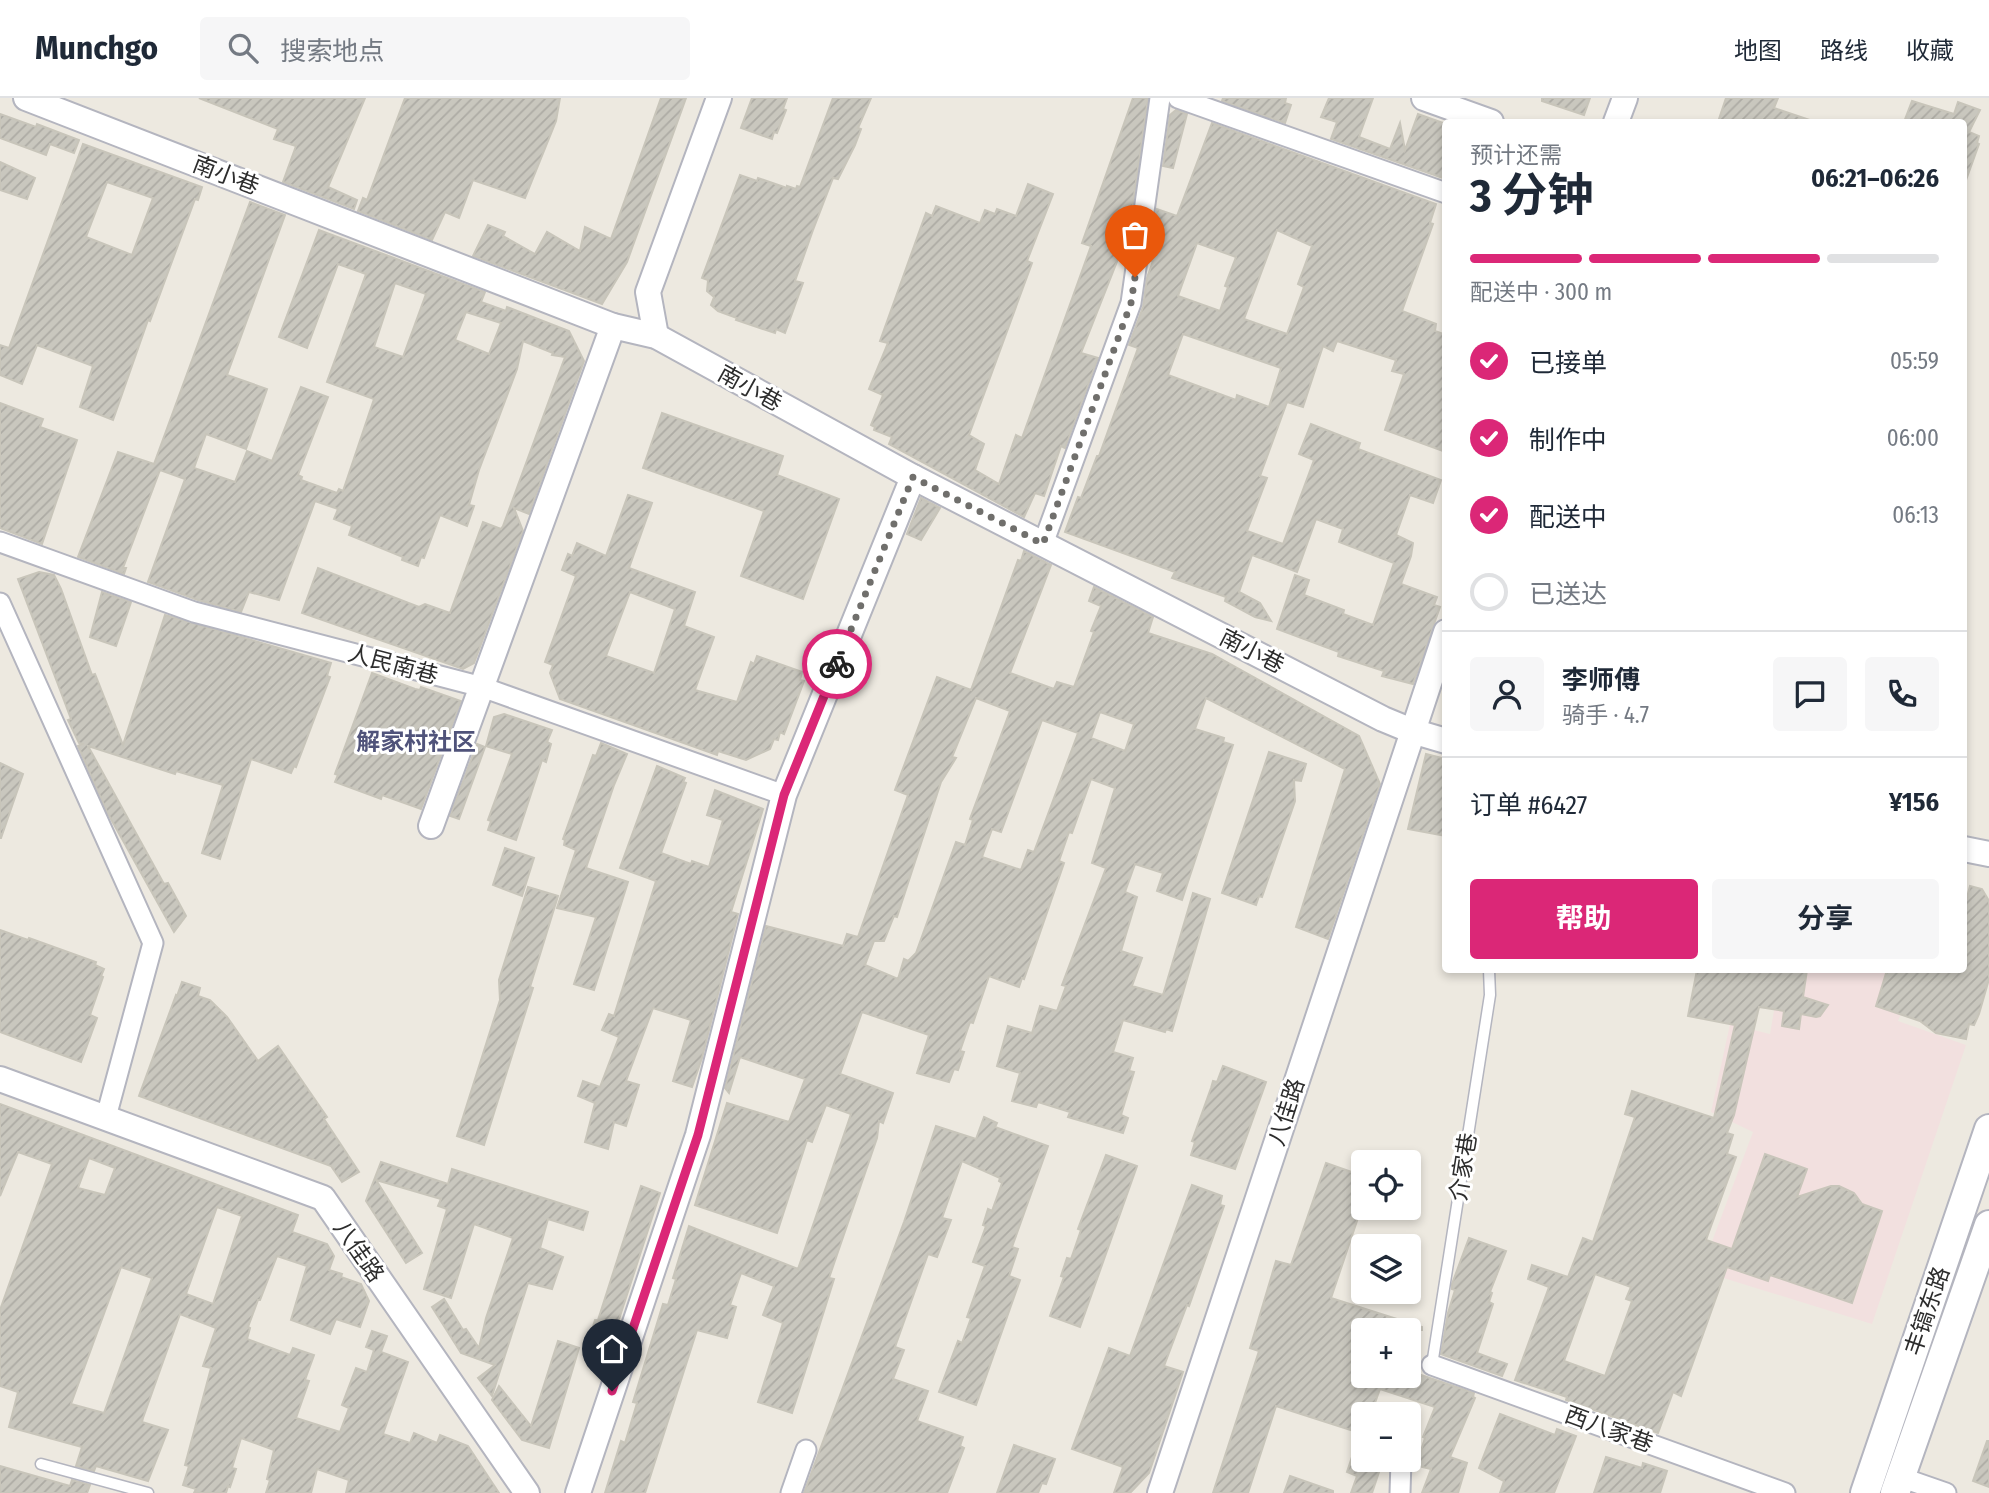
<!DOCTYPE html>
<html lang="zh">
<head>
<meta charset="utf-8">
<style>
	:root { --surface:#fff; --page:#f6f6f7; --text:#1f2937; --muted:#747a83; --line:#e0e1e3; --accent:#db2777 }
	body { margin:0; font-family:"Fira Sans Condensed","Noto Sans SC",sans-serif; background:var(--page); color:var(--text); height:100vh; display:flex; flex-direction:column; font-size:26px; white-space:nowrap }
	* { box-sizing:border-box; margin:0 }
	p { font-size:23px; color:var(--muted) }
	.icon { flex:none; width:38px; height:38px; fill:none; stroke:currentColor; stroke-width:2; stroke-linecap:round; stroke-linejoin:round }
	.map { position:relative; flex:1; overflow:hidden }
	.sheet { position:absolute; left:1442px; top:21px; width:525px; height:854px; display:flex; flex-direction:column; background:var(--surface); border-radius:7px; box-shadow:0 4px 10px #0003 }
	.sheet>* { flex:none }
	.tools { position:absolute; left:1351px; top:1052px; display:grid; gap:14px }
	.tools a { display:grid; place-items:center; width:70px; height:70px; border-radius:7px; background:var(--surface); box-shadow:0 4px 10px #0003; font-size:35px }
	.pin { position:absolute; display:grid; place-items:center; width:60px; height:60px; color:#fff; margin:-72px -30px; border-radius:50% 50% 50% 0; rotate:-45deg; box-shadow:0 0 7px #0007 }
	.pin .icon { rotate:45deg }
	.courier { position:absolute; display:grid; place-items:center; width:70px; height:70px; margin:-35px; border:5px solid #db2777; border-radius:50%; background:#fff; color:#222; box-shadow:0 2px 9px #0007 }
	.headline em { font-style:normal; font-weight:700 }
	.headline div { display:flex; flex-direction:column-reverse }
	.headline { display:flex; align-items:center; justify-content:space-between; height:119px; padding:0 28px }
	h1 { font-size:46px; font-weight:700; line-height:52px }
	.bar { display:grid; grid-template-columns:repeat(4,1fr); gap:10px 7px; align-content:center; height:84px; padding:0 28px }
	.bar i { height:9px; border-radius:5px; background:var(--line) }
	.bar .selected { background:var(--accent) }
	.bar p { grid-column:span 4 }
	.line { display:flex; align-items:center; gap:18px; padding:0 28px; border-top:2px solid var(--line) }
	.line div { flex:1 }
	.round { display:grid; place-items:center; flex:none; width:74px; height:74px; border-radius:7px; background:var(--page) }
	ol { padding:0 28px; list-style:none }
	li { display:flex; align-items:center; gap:21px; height:77px }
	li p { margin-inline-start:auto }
	li .icon { padding:7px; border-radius:50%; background:var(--accent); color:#fff; stroke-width:4 }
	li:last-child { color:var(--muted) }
	li i { width:38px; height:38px; border:4px solid var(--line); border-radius:50% }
	.primary-button { display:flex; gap:14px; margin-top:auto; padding:14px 28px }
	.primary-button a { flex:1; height:80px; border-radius:7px; background:var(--accent); color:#fff; font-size:28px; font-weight:700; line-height:80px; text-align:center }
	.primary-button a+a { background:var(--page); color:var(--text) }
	header { display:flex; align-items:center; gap:42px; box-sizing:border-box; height:98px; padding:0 35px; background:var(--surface); border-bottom:2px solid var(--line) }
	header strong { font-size:33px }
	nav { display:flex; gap:38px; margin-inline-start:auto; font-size:24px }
	.search { width:490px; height:63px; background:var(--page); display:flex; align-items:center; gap:18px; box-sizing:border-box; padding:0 24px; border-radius:7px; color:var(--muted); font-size:26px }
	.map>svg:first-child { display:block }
</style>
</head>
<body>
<header>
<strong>Munchgo</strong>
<div class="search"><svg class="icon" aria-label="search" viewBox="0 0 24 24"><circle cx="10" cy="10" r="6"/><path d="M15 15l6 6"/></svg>搜索地点</div>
<nav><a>地图</a><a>路线</a><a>收藏</a></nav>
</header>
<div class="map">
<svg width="1989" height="1395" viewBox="0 0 1989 1395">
	<defs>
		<pattern id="building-hatch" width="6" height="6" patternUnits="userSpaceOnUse" patternTransform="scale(1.75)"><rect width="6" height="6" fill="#c9c7be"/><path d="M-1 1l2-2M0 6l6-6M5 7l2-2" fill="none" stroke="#adaba4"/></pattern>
	</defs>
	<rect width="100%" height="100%" fill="#ede9e0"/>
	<path fill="#f2e0df" d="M1781 872H1918L1898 923 1966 947 1872 1226 1701 1173 1753 1034 1711 1014 1730 926 1770 936Z"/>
	<g fill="url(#building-hatch)" stroke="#c8c5ba" stroke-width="2" fill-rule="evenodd">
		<path d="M199 0H365L328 89 357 102 354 111 283 84 296 48 274 41 278 31Z"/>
		<path d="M405 0H560L556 23 525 100 473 82 459 120 445 114 432 142 358 113 363 100 367 102Z"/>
		<path d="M661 0H686L627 164 602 206 473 158 488 127 505 134 503 138 535 156 547 134 580 153 585 129 611 141Z"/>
		<path d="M752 0H787L783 11 786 12 777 35 774 34 772 41 741 30Z"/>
		<path d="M833 0H871L858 30 861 31 855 47 838 81 833 80 813 132 795 183 803 185 785 235 776 231 775 235 736 222 737 220 718 213 711 207 714 199 707 193 708 182 702 180 740 77 757 83 758 80 787 90V88L796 91 797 88 800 89Z"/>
		<path d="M1133 0H1148L1129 133 1081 255 1098 260 1065 350 1061 348 1044 398 1035 395 1024 419 889 346 892 339 874 332 875 329 871 327 883 297 869 291 888 245 880 243 926 115 932 118 936 108 980 125 985 112 995 116 997 111 1016 118 1028 86 1053 96 1027 163 1032 165 969 337 984 346 975 372 999 386 1016 337 1022 340 1091 148 1082 145Z"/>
		<path d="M1223 0H1286L1285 5 1291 7 1285 25 1222 3Z"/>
		<path d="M1329 0H1373L1359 39 1390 51 1400 25 1405 52 1418 16 1446 26V81L1331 41 1337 24 1321 19Z"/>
		<path d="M1542 0H1590L1584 17 1542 3Z"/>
		<path d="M1726 0H1778L1774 10 1810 22 1809 24H1718Z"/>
		<path d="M1912 3 1954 16 1958 4 1980 12 1969 34 1979 38 1977 45 1979 46 1965 85 1964 24H1904Z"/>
		<path d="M1176 12 1187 16 1173 70 1163 68 1170 17Z"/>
		<path d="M0 16 36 29 37 26 79 42 74 55 50 46 46 57 0 40Z"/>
		<path d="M1212 25 1436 106 1430 125 1433 126 1402 213 1436 226 1435 233 1446 237V354L1385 332 1404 276 1392 273 1396 262 1337 243 1333 253 1323 248 1303 309 1287 304 1260 378 1267 380 1247 433 1283 446 1314 362 1299 356 1311 326 1360 345 1358 351 1441 382 1433 405 1410 397 1396 437 1413 445 1411 458 1401 486 1437 499 1434 507 1440 509 1413 586 1382 578 1384 573 1338 558 1339 554 1277 531 1295 477 1309 482 1304 497 1344 512 1343 516 1373 527 1394 465 1339 444 1343 431 1316 421 1297 474 1252 457 1239 494 1260 505 1271 523 1255 519 1225 503 1226 499 1172 480 1175 474 1065 434 1078 399 1081 400 1097 358H1099L1138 250 1129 247 1143 209 1147 180 1153 163H1149L1157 111 1177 118ZM1277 132 1312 148 1298 186 1304 189 1287 236 1244 221ZM1197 145 1236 159 1225 188 1228 189 1220 213 1178 198ZM1183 236 1281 270 1269 309 1237 297 1236 302 1168 277Z"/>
		<path d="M83 46 202 89 198 102 195 101 150 223 148 222 113 322 80 309 93 268 37 247 22 286 0 277V247L9 250ZM107 84 153 100 132 157 86 139Z"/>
		<path d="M0 64 35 80 27 101 0 92Z"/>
		<path d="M250 104 285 117 227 277 267 291 246 351 206 336 194 370 235 384 247 353 272 363 301 289 328 299 298 377 302 379 301 382 337 395 339 391 343 393 374 301 327 284 366 176 338 166 307 250 279 239 319 132 485 194 481 204 506 213 507 209 569 233 584 263 529 416 514 410 523 433 474 565 463 571 302 515 318 470 419 509 425 506 450 515 483 424 501 431 503 428 565 259 552 257 553 255 523 243 517 271 479 372 469 407 474 408 467 428 440 417 424 460 421 459 418 468 402 462 403 459 349 437 352 428 334 421 338 411 315 403 279 502 249 494 241 514 198 502 148 484 185 381 160 372 123 470H126L124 476 78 459 118 354 154 366ZM395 185 426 196 403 259 374 249ZM466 214 501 225 489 256 455 242Z"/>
		<path d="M0 305 43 321 40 329 77 342 42 446 0 430Z"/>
		<path d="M662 315 783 358 777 377 839 401 803 501 741 478 764 413 643 370Z"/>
		<path d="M628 397 652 405 629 470 695 494 684 528 714 539 695 592 737 604 751 564 754 566 757 558 802 574 800 582 804 583 784 636 780 634 778 642 774 641 770 651 746 662 718 653 717 657 560 601 550 575 553 567 545 564 576 478 562 472 568 456 572 458 577 445 606 458ZM630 494 675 511 654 575 606 558Z"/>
		<path d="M921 400 940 410 921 442 907 436Z"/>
		<path d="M1024 453 1051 467 1010 575 1054 591 1057 584 1074 589 1094 534 1091 533 1101 508 1089 503 1094 489 1153 519 1148 535 1212 556 1359 638 1380 686 1328 841 1296 829 1345 671 1206 600 1195 631 1224 640 1223 644 1233 647 1182 802 1157 793 1163 775 1135 766 1125 794 1137 799 1121 853 1142 860 1132 888 1163 897 1193 795 1210 801 1172 933 1166 931 1165 934 1123 922 1113 954 1133 960 1129 973 1134 974 1121 1017 1128 1020 1123 1035 1068 1019 1070 1014 1038 1004 1036 1009 1012 1003 1020 975 997 968 1008 928 1032 935 1040 908 1057 913 1066 888 1062 887 1106 770 1092 765 1115 690 1091 681 1072 735 1069 734 1059 763 1064 765 1024 881 1022 880 1019 889 989 878 973 925 970 924 960 953 964 954 958 972 954 971 949 984 917 975 929 937 862 914 840 976 893 995 883 1025 879 1023 877 1040 829 1180 834 1181 792 1315 758 1304 783 1225 763 1217 774 1188 741 1175 730 1207 736 1209 727 1240 697 1232 645 1395H605L621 1343 625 1345 637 1305 633 1304 663 1206 668 1207 676 1181 673 1180 689 1128 798 1171 851 1016 826 1007 812 1044 807 1042 777 1135 695 1107 727 1005 789 1024 805 981 740 959 729 995 725 990 766 828 843 848 847 836 858 839 908 697 895 692 937 579 971 592 1018 462 1021 463ZM976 600 1010 613 970 721 973 722 965 747 956 744 916 855 908 863 904 861 898 881 865 867 874 843H884L894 818 897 819 941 684 956 660 952 659ZM1100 614 1134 626 1125 653 1091 640ZM1042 622 1078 635 1034 754 1028 752 1021 772 982 759 992 731 1001 734Z"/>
		<path d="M39 474 54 477 61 491 92 577 95 576 123 647 165 517 331 565 327 578 330 579 296 669 294 668 291 675 251 661 220 761 202 755 223 687 176 673 175 676 88 648 164 786 168 785 186 818 174 834 107 714 78 648 82 646 79 645 68 622 71 621 62 597 18 481Z"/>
		<path d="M102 494 131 504 116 548 90 539Z"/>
		<path d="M372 575 415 591 420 592 421 589 461 603 421 711 382 697 381 701 335 684 338 677 335 676Z"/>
		<path d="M504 616 552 632 547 644 551 646 546 664 542 662 516 742 488 732 491 723 488 722 512 656 486 648 494 619Z"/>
		<path d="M601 645 627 656 614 687 586 770 628 784 594 892 574 886 596 819 557 810 576 752 564 747 565 742 563 741 593 657 596 658Z"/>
		<path d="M477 646 485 649 459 721 450 718Z"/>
		<path d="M1269 654 1306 666 1301 683 1294 682 1295 703 1262 799 1259 798 1256 807 1222 795Z"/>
		<path d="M1426 656 1446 661V738L1408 731Z"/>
		<path d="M0 665 23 676 1 740H0Z"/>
		<path d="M657 668 685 680 683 684 686 685 661 755 691 766 692 763 709 769 723 722 707 717 715 692 763 711 731 814 738 816 702 960 692 989 673 983 691 922 653 910 626 983 639 987 626 1028 614 1024 608 1051 585 1044 595 1005 578 998 583 983 600 989 619 939 602 932 609 916 614 918 656 783 620 770Z"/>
		<path d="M505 750 534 760 522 798 493 787Z"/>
		<path d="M1970 788 1982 791 1989 803V881L1979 916 1974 927 1969 926 1966 941 1936 935 1920 923 1876 908 1887 872H1964V811Z"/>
		<path d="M528 789 558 798 530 889 533 890 484 1047 457 1038 500 902 499 882Z"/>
		<path d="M0 832 28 842 29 840 96 864 95 867 104 871 101 878 103 879 90 917 97 920 81 964 0 934Z"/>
		<path d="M1697 872H1807L1803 899 1828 907 1820 918 1816 919 1801 916 1799 931 1782 928 1784 913 1759 909 1734 1017 1727 1035 1733 1037 1727 1056 1736 1059 1706 1142 1732 1151 1765 1056 1807 1071 1797 1099 1831 1088H1839L1854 1095 1862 1106 1882 1113 1852 1205 1770 1177 1768 1183 1727 1169 1681 1298 1673 1294 1658 1335 1566 1302 1567 1299 1515 1282 1549 1189 1528 1181 1532 1167 1568 1179 1583 1140 1593 1144 1635 1019 1625 1016 1632 993 1714 1020 1735 927 1688 918ZM1595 1176 1631 1189 1626 1201 1632 1203 1605 1278 1564 1263Z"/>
		<path d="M182 884 200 890 198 898 210 902 227 919 258 963 278 948 327 1019 324 1021 359 1074 342 1084 331 1068 139 998 176 897 177 898Z"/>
		<path d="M1223 968 1266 984 1235 1071 1191 1057 1195 1044 1192 1043 1211 990 1213 983 1217 984Z"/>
		<path d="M0 1006 298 1117 292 1134 327 1146 334 1158 329 1172 342 1176 341 1179 361 1186 369 1203 360 1229 336 1221 330 1236 291 1222 307 1168 277 1158 260 1202H258L248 1229 250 1230 247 1241 290 1257 293 1250 314 1257 305 1282 309 1283 296 1320 340 1334 349 1310 342 1307 356 1270 367 1274 374 1252 366 1249 372 1233 387 1238 381 1254 408 1264 383 1336 410 1345 414 1335 437 1345 440 1337 468 1348 499 1395H346L349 1382 317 1371 311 1395H266L270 1382 267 1381 274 1352 241 1340 232 1370 236 1371 230 1389 228 1388 226 1395H194L196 1391 183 1387 189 1368 185 1367 211 1270 203 1268 216 1230 180 1216 143 1320 142 1324 168 1332 148 1383 96 1368 94 1373 76 1368 82 1349 9 1329 18 1294 0 1288V1212L52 1066 18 1054 0 1098ZM89 1060 115 1070 105 1097 78 1090ZM217 1109 242 1118 213 1206 186 1196ZM121 1169 152 1180 104 1315 71 1306Z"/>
		<path d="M984 1019 997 1025 995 1029 1048 1048 1012 1149 1018 1151 1009 1178 1020 1182 976 1307 939 1294 958 1243 962 1245 971 1220 967 1219 985 1168 973 1164 986 1128 983 1127 988 1111 992 1113 1002 1085 999 1083 1000 1080 962 1063 942 1120 951 1122 937 1159 928 1156 895 1249 904 1252 893 1281 928 1293 917 1323 963 1339 960 1348 964 1350 947 1395H804L904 1124 936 1028 976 1041Z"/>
		<path d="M1106 1057 1137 1068 1080 1229 1050 1218 1064 1179 1061 1178 1067 1160 1071 1161 1081 1132 1078 1131Z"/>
		<path d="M381 1064 448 1086 452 1071 588 1114 583 1132 548 1121 540 1150 563 1159 552 1191 528 1185 492 1298 478 1280 495 1267 461 1255 432 1209 444 1201 463 1232 466 1231 479 1250 486 1220 513 1140 474 1126 451 1200 424 1191 447 1111 438 1108 441 1101 376 1082 422 1155 406 1165 366 1103Z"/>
		<path d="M1326 1065 1363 1078V1105L1331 1200 1422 1229V1232H1363V1278H1409V1273L1474 1295 1473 1299 1475 1300 1450 1359 1467 1365 1458 1395H1422L1431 1371 1418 1368 1419 1359 1425 1340 1423 1339 1435 1309 1380 1291 1371 1316H1363V1362H1383L1372 1395H1351L1357 1378 1347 1374 1360 1335 1276 1308 1248 1395H1213L1259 1253 1250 1250 1276 1163 1291 1167Z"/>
		<path d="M1192 1087 1222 1098 1220 1107 1224 1108 1189 1208 1187 1207 1164 1268 1183 1274 1149 1375 1130 1395H1114L1123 1369 1072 1351 1109 1250 1130 1258Z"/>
		<path d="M641 1088 660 1095 609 1252 588 1245 595 1222H598Z"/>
		<path d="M1469 1140 1506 1153 1490 1194 1492 1195 1489 1204 1493 1206 1477 1255 1507 1266 1502 1278 1441 1256 1448 1215 1455 1192 1452 1191V1186Z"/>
		<path d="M558 1243 579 1250 549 1350 522 1342 492 1302 499 1288 531 1328Z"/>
		<path d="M1500 1316 1555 1337 1557 1331 1576 1338 1554 1395H1500L1504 1383 1479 1370Z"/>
		<path d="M1987 1343H1989V1389L1973 1383Z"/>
		<path d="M1014 1347 1055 1361 1046 1386 1042 1385 1038 1395H997Z"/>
		<path d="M1606 1359 1642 1370 1643 1365 1667 1373 1660 1395H1594Z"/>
		<path d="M0 1368 70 1388 72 1382 90 1387 87 1395H0Z"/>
		<path d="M1290 1378 1333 1393V1395H1284Z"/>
	</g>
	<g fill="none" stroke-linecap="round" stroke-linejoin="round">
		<defs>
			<g id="service">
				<path d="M1432 1267 1490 897 1489 872"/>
				<path d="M41 1366 148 1395"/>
			</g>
			<g id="minor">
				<path d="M1178 0 1446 95"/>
				<path d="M0 444 194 514 482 589 784 697"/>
				<path d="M1043 446 1131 205 1160 0"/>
				<path d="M0 505 153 845 106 1019"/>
				<path d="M1432 1267 1785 1395"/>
				<path d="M1900 1379 1946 1395"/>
				<path d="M791 1395 806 1352"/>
				<path d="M1400 1395 1401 1362"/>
			</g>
			<g id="tertiary">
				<path d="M26 0 613 228 656 238 913 379 1383 621 1412 633 1446 643"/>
				<path d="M1424 0 1491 24"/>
				<path d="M1616 24 1625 0"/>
				<path d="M656 238 648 194 719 0"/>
				<path d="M431 728 613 228"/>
				<path d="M1964 751 1989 756"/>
				<path d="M0 981 323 1100 527 1395"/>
				<path d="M578 1395 698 1037 784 697 913 379"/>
				<path d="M1160 1395 1446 534"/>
			</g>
			<g id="secondary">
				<path d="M1865 1395 1989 1031"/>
				<path d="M1895 1395 1989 1127"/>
			</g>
		</defs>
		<use href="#service" stroke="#b4b5bf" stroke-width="13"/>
		<use href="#minor" stroke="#b4b5bf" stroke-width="23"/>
		<use href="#tertiary" stroke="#b4b5bf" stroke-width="28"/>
		<use href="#secondary" stroke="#b4b5bf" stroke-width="32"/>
		<use href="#service" stroke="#fff" stroke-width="10"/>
		<use href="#minor" stroke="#fff" stroke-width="19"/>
		<use href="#tertiary" stroke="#fff" stroke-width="24"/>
		<use href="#secondary" stroke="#fff" stroke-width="28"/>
	</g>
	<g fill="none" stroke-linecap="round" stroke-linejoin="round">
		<path stroke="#706f6c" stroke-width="7" stroke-dasharray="0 12.6" d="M837 566 913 379 1043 446 1131 205 1135 179"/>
		<path stroke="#db2777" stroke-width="9" d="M612 1293 698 1037 784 697 837 566"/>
	</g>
	<g text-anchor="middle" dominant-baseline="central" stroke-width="6" stroke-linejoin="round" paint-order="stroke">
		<g font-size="23" fill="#2d2d2d" stroke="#fff">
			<text transform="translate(226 77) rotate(21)">南小巷</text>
			<text transform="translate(750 290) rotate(29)">南小巷</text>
			<text transform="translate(1252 553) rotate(27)">南小巷</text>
			<text transform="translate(393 566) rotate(15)">人民南巷</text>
			<text transform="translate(1286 1014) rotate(-72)">八佳路</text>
			<text transform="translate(1463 1069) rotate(-81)">介家巷</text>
			<text transform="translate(359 1153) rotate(55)">八佳路</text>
			<text transform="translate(1927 1213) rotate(-71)">丰镐东路</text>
			<text transform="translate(1609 1331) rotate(20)">西八家巷</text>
		</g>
		<g font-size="24" font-weight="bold" fill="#50537a" stroke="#fff">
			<text x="416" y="644">解家村社区</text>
		</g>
	</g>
</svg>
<div class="tools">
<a><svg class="icon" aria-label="locate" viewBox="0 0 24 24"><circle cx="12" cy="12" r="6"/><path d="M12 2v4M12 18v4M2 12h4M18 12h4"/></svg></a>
<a><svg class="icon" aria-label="layers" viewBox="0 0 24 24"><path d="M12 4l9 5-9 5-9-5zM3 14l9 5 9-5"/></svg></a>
<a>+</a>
<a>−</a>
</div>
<div class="pin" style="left:1135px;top:179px;background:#ea580c"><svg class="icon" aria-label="bag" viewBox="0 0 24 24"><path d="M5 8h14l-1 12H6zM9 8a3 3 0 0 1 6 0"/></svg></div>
<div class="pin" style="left:612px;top:1293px;background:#1f2937"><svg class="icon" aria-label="home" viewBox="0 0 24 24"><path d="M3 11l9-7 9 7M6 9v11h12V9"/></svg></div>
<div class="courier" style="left:837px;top:566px"><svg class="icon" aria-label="bike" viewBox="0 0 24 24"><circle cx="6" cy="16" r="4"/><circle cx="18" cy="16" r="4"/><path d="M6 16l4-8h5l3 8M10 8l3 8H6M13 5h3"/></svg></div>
<section class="sheet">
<div class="headline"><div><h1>3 分钟</h1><p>预计还需</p></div><em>06:21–06:26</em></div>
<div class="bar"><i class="selected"></i><i class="selected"></i><i class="selected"></i><i></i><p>配送中 · 300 m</p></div>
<ol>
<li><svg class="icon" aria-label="check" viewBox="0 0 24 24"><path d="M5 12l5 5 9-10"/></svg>已接单<p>05:59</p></li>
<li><svg class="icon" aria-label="check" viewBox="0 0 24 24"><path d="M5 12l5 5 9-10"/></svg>制作中<p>06:00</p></li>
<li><svg class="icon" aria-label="check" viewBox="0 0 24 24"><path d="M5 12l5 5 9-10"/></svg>配送中<p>06:13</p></li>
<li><i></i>已送达</li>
</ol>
<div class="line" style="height:126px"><a class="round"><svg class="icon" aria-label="person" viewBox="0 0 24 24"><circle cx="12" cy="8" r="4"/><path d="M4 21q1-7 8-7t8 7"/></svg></a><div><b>李师傅</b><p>骑手 · 4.7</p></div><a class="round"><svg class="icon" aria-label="chat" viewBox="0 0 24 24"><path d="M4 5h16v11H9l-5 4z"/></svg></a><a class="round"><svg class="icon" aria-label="phone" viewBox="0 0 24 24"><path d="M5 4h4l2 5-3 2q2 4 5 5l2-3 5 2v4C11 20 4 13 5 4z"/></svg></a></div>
<div class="line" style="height:91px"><div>订单 #6427</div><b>¥156</b></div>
<div class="primary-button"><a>帮助</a><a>分享</a></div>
</section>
</div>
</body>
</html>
